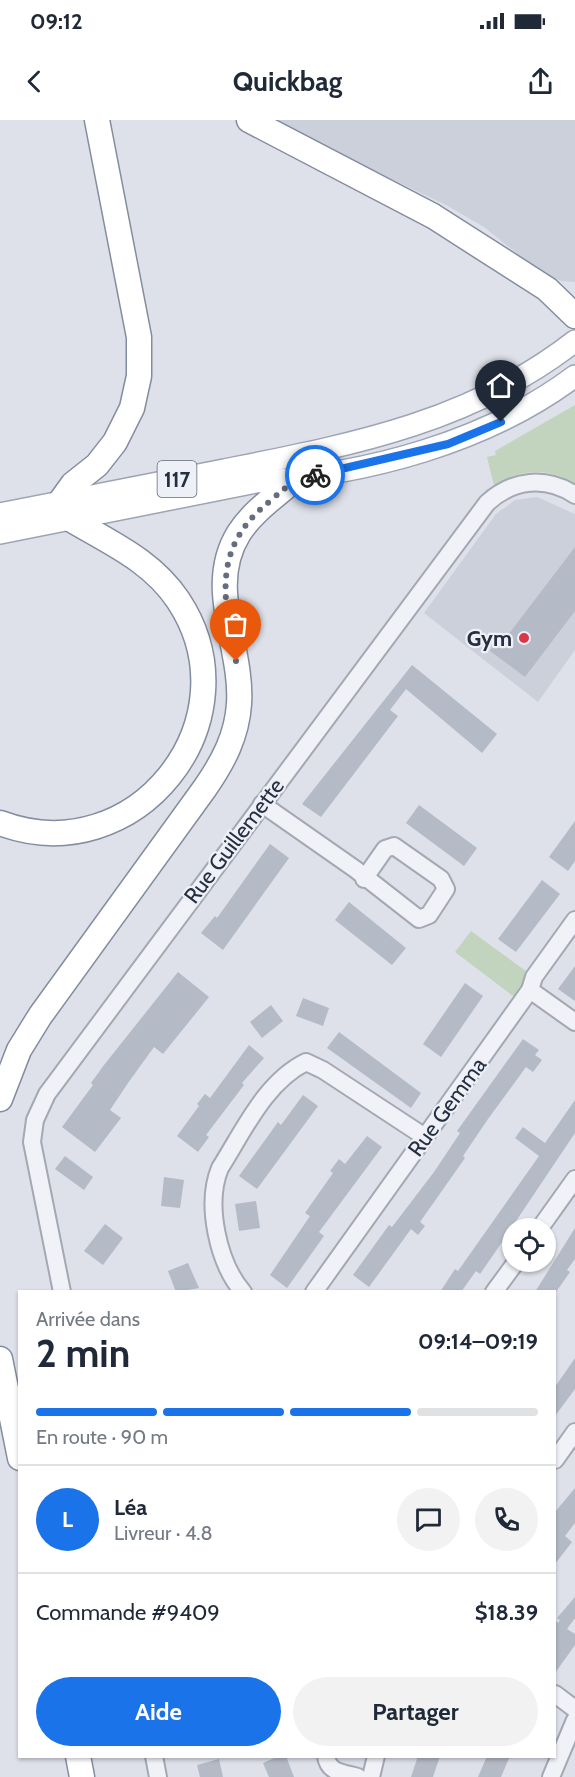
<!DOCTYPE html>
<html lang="fr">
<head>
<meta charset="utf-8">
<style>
	:root { --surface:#fff; --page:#f2f2f3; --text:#1f2937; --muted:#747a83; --line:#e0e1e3; --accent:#1a73e8 }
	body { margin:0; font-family:Cabin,sans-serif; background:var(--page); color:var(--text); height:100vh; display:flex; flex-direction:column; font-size:22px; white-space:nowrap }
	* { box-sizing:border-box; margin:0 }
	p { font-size:20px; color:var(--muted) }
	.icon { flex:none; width:33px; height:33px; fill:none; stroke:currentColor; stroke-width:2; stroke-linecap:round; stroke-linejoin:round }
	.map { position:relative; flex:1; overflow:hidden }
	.details { position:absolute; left:18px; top:1170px; width:538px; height:468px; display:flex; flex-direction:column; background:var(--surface); border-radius:0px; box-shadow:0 2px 4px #0004 }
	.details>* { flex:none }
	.controls { position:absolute; left:502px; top:1098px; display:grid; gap:12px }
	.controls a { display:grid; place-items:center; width:54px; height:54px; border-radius:50%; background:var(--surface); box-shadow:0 2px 4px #0004; font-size:30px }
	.pin { position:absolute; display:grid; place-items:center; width:51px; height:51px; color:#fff; margin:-62px -26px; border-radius:50% 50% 50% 0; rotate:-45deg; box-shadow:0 0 6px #0007 }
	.pin .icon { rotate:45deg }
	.courier { position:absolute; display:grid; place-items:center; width:60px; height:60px; margin:-30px; border:4px solid #1a73e8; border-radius:50%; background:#fff; color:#222; box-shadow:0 2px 8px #0007 }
	.head em { font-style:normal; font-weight:700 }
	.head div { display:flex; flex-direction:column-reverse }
	.head { display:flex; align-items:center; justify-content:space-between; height:102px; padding:0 18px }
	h1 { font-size:39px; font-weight:700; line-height:45px }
	.bar { display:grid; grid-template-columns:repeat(4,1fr); gap:9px 6px; align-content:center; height:72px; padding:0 18px }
	.bar i { height:8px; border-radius:4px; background:var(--line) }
	.bar .on { background:var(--accent) }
	.bar p { grid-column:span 4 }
	.line { display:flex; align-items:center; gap:15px; padding:0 18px; border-top:2px solid var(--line) }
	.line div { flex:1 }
	.round { display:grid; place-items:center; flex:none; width:63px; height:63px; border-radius:32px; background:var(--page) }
	.action { display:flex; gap:12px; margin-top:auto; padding:12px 18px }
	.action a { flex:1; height:69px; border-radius:36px; background:var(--accent); color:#fff; font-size:24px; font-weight:700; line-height:69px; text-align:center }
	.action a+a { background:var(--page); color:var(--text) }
	.status { display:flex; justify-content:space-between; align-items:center; height:42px; padding:0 30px; background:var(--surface); direction:ltr }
	.status svg { height:16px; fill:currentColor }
	header { display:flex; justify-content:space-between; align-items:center; height:78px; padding:0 18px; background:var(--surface); font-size:27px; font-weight:700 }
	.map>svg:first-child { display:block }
</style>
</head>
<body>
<div class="status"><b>09:12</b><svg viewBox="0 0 49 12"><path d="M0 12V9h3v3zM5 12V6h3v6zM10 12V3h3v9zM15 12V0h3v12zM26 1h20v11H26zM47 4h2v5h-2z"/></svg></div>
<header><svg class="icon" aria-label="back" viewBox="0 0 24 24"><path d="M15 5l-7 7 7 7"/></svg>Quickbag<svg class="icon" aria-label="share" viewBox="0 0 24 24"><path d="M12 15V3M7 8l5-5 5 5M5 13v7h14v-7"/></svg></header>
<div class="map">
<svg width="575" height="1657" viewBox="0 0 575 1657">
	<rect width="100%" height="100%" fill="#dee1e9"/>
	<g fill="#cbd0db">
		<path d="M268 0H575V162L561 161 540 152 484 107 446 85Z"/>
		<path d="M537 377 575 394V530L538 582 424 493 496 394 515 380Z"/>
	</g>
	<g fill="#c2d3be">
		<path d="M575 285V364C548 347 521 349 494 365L487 337 496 335 495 331Z"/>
		<path d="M471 811 534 857 521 882 455 832Z"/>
	</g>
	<g fill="#b4bac6">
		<path d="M575 427V491L525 557 490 531 497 520 502 523Z"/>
		<path d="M412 545 497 614 482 633 406 569 390 590 398 596 321 697 302 684Z"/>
		<path d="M419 685 477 728 464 746 406 703Z"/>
		<path d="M575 701V741L568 751 549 737Z"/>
		<path d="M270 724 289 738 223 830 201 813 215 796 217 798Z"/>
		<path d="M542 760 560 774 516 832 498 819Z"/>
		<path d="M349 782 406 828 392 845 335 800Z"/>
		<path d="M575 846V881L558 869Z"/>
		<path d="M178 852 209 877 163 934 154 927 128 963 110 990 121 998 95 1032 62 1007 93 965 91 963 104 945Z"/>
		<path d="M465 863 483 876 441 937 423 924Z"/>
		<path d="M303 878 329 888 323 906 296 896Z"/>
		<path d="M271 885 283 901 262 918 250 902Z"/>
		<path d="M339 912 421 973 411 988 327 928Z"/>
		<path d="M523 919 539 930 535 935 542 940 533 952 526 947 488 999 463 1036 465 1038 420 1102 425 1106 418 1115 411 1109 369 1167 353 1155 389 1105 392 1107 434 1052 460 1013 457 1011Z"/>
		<path d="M249 925 264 938 242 963 244 965 206 1015 209 1017 198 1032 177 1016 199 986 197 984 205 974 210 978Z"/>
		<path d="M303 975 318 986 257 1069 239 1056 278 1002 281 1005Z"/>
		<path d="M575 980V1013L496 1131 480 1154 476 1151 461 1172H440L455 1149 458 1151 539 1036 515 1018 523 1007 545 1023Z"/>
		<path d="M367 1016 382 1027 319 1112 324 1116 287 1168 270 1155 310 1096 305 1093 333 1053 330 1051 339 1039 345 1044Z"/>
		<path d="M65 1036 93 1057 84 1070 55 1049Z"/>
		<path d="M164 1057 184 1060 180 1088 161 1086Z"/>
		<path d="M256 1081 260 1108 239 1111 235 1084Z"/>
		<path d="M105 1104 123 1118 103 1145 84 1131Z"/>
		<path d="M575 1108V1139L567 1150 570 1152 556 1172H535Z"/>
		<path d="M188 1143 199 1168 176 1172 168 1151Z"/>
		<path d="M575 1238V1269L555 1296V1267Z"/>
		<path d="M575 1368V1403L565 1416 572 1422 555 1444V1392Z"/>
		<path d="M575 1477V1498L567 1509 575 1514V1525L555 1553V1500L558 1503 560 1500 557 1498Z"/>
		<path d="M279 1636H286L294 1657H269L263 1643Z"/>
		<path d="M418 1636H440L433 1657H411Z"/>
		<path d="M487 1636H510L501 1657H478Z"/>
		<path d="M219 1639 223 1657H200L197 1645Z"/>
	</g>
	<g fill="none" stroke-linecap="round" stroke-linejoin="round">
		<defs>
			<g id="minor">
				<path d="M262 684 355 749 419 799 429 795 446 769 441 759 394 726 385 729 364 759"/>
				<path d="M530 870 575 902"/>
				<path d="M540 1108 575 1059"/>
				<path d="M62 1172 32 1022 35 1000 47 974 487 383C513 359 546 356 575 375"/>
				<path d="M243 1172C218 1143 205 1084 220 1048 243 1012 265 962 306 942L323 950 425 1017"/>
				<path d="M314 1172 530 870 534 857 575 800"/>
				<path d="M494 1172 516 1142"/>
				<path d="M555 1340 575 1312"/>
				<path d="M555 1574 575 1589"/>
				<path d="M154 1636 158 1657"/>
				<path d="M326 1636C328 1653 344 1653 358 1657"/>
				<path d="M371 1657 376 1636"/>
				<path d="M551 1657 575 1600"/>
			</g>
			<g id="major">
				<path d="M0 394C75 379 149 365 224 350 350 325 470 303 575 221"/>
				<path d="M0 413 256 362C366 354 486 323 575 256"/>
			</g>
			<g id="highway">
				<path d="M249 0 433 96 547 169 575 196"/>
				<path d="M60 382 73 364 97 345 115 322 132 288 139 256V217L97 0"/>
				<path d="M0 703C135 754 258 600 178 480 151 440 110 423 70 399"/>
				<path d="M0 979 19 930 40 896 205 668C223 642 237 616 239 584 243 527 205 467 239 413 253 391 276 376 295 359"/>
				<path d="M0 1239 20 1338"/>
				<path d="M78 1636 82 1657"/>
			</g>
		</defs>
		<use href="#minor" stroke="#a3a8b3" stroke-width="20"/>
		<use href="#major" stroke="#9ca4b5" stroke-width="24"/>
		<use href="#highway" stroke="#848da0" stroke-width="27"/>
		<use href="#minor" stroke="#f1f2f7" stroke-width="16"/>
		<use href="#major" stroke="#fff" stroke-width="21"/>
		<use href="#highway" stroke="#fff" stroke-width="24"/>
	</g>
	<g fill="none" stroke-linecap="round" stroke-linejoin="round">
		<path stroke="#666d7c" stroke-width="6" stroke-dasharray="0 10.8" d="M236 541C223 477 212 428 269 382 286 367 293 360 315 355"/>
		<path stroke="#1a73e8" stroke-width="8" d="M315 355 448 324 501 302"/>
	</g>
	<circle fill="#d93745" stroke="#edf0f6" stroke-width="2" cx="524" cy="518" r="6"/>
	<g text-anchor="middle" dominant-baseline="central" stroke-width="4.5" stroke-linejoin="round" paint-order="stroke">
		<rect fill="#edf0f6" stroke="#626877" stroke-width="1.5" x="157.5" y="341" width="39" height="36" rx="4.5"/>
		<g font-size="21" font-weight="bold" fill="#262e41">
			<text x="177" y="359">117</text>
		</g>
		<g font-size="22" font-weight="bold" fill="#262e41" stroke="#edf0f6" text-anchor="end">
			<text x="512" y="518">Gym</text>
		</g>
		<g font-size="22" fill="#262e41" stroke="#edf0f6">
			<text transform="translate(234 721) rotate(-53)">Rue Guillemette</text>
			<text transform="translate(447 987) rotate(-54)">Rue Gemma</text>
		</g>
	</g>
</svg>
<div class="controls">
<a><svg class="icon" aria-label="locate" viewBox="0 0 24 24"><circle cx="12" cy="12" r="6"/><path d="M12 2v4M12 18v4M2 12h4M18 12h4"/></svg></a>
</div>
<div class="pin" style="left:236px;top:541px;background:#ea580c"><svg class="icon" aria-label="bag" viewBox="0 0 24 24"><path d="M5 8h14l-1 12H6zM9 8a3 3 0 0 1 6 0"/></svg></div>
<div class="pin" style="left:501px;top:302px;background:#1f2937"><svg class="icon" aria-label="home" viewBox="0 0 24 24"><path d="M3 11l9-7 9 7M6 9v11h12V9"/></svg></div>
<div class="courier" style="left:315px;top:355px"><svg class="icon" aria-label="bike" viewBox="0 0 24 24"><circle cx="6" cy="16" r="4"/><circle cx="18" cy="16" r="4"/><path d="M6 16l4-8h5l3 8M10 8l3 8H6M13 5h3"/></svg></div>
<section class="details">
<div class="head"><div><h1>2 min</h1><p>Arrivée dans</p></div><em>09:14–09:19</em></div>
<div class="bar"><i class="on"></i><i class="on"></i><i class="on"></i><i></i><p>En route · 90 m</p></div>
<div class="line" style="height:108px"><b class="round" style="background:var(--accent);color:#fff">L</b><div><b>Léa</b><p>Livreur · 4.8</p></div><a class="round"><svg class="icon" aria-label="chat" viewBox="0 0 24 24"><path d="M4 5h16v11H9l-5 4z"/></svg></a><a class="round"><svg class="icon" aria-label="phone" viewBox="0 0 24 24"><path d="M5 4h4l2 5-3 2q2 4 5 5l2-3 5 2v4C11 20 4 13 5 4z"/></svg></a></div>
<div class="line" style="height:78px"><div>Commande #9409</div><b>$18.39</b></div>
<div class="action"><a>Aide</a><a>Partager</a></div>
</section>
</div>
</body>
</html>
